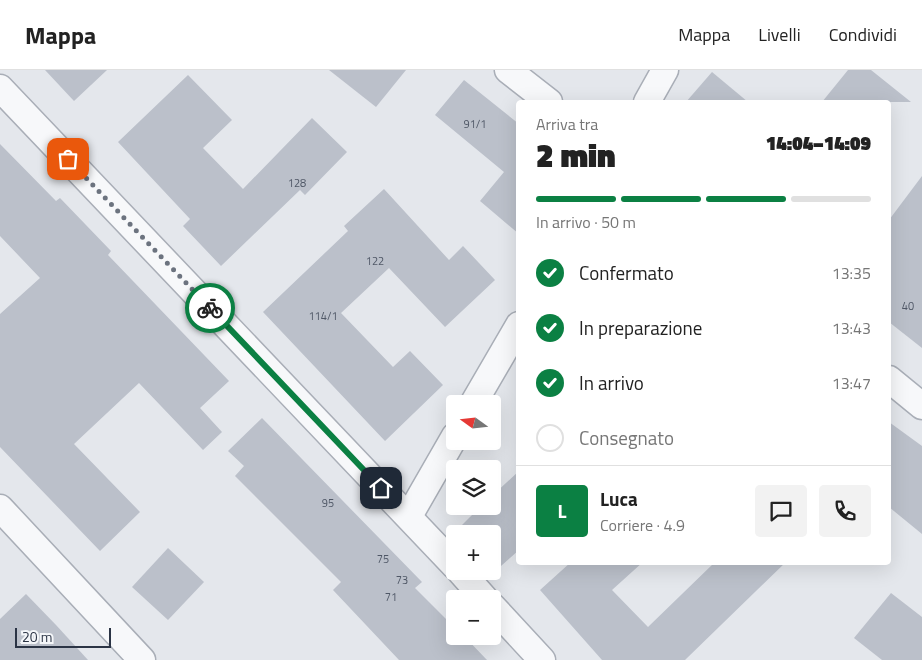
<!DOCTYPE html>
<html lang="it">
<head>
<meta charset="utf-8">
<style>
	:root { --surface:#fff; --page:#f2f2f2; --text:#222; --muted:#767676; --line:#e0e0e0; --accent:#0b8043 }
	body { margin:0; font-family:"Titillium Web",sans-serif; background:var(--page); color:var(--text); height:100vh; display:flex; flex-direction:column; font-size:19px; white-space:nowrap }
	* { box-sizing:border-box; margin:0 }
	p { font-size:16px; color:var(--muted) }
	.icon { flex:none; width:28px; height:28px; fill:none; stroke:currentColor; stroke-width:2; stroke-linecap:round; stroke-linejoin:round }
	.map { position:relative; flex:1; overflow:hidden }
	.panel { position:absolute; left:516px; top:30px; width:375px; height:465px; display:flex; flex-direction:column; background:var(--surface); border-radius:5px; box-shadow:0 5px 20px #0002 }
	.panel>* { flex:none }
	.needle { width:32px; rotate:285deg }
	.tools { position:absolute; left:446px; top:325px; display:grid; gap:10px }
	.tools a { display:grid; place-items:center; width:55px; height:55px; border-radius:5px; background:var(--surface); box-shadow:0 5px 20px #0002; font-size:25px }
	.scale { position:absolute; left:15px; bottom:12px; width:96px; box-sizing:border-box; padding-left:5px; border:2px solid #2b3445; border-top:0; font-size:14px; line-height:18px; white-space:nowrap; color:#2b3445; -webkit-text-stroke:4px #f4f6f9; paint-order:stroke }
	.pin { position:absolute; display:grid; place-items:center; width:42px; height:42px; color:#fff; margin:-21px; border-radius:10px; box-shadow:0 2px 8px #0006 }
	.courier { position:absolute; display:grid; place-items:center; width:50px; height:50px; margin:-25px; border:4px solid #0b8043; border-radius:50%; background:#fff; color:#222; box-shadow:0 1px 6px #0007 }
	.head em { font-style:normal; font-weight:800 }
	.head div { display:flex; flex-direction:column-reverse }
	.head { display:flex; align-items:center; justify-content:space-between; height:85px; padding:0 20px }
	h1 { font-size:32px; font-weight:800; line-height:38px }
	.bar { display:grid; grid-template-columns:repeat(4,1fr); gap:8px 5px; align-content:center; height:60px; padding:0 20px }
	.bar i { height:6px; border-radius:4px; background:var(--line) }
	.bar .selected { background:var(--accent) }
	.bar p { grid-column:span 4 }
	.line { display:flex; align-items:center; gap:12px; padding:0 20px; border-top:1px solid var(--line) }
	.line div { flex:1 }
	.round { display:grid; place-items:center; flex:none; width:52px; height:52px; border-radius:5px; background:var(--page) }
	ol { padding:0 20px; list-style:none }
	li { display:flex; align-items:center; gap:15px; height:55px }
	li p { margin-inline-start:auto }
	li .icon { padding:5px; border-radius:50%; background:var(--accent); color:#fff; stroke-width:4 }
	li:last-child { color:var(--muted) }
	li i { width:28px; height:28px; border:2px solid var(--line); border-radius:50% }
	header { display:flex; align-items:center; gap:30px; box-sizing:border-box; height:70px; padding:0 25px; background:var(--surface); border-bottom:1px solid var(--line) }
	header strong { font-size:24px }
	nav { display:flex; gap:28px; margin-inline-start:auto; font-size:18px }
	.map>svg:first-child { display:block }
</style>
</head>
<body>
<header>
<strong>Mappa</strong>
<nav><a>Mappa</a><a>Livelli</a><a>Condividi</a></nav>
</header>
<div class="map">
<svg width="922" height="590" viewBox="0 0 922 590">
	<rect width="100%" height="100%" fill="#e4e7ec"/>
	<g fill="#bbc0ca">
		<path d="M45 0H107L74 31Z"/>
		<path d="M329 0H406L376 37Z"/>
		<path d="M848 0H871L911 32H822Z"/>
		<path d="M712 2 748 32H686Z"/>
		<path d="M188 5 232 50 203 78 243 119 312 48 347 82 305 125 300 120 221 196 183 156 190 149 118 72Z"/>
		<path d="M464 10 519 54V164L480 131 504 102 435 45Z"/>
		<path d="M0 74 56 131 60 128 111 181 108 185 229 311 200 338 222 362 203 380 139 313 74 374 140 442 100 481 0 377V244L40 208 0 166Z"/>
		<path d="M922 106V278L889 252V150Z"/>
		<path d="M384 119 449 190 463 176 495 210 445 257 389 198 341 243 393 297 410 281 443 315 385 371 263 242 348 161 344 156Z"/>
		<path d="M262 348 422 512 415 518 455 558V566H464L487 590H399L333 520 341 512 235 406 244 396 228 381Z"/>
		<path d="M889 352 922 376V464L889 437Z"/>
		<path d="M519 401V480L492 504V464H453L481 436H492V426Z"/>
		<path d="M168 478 204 512 168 550 132 517Z"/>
		<path d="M571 492H643L612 520 648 557 715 492H786L685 590H602L540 520Z"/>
		<path d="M891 523 922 547V590H882L854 568Z"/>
		<path d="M26 524 56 555 88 590H0V549Z"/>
	</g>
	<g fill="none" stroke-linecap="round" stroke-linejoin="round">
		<defs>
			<g id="minor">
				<path d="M508 0 549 32"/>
				<path d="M0 18 455 496"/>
				<path d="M647 32 665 0"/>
				<path d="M889 309 922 336"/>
				<path d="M473 334 519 255"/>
				<path d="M0 438 142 590"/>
				<path d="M409 446 455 366"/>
				<path d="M460 501 485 529"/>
				<path d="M492 536 542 590"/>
			</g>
		</defs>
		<use href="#minor" stroke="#a9aeb7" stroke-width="29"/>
		<use href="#minor" stroke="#f7f8fa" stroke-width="26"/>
	</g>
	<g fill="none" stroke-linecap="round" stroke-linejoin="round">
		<path stroke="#6c737f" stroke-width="5" stroke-dasharray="0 9" d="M68 89 210 238"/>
		<path stroke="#0b8043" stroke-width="6" d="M210 238 381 418"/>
	</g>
	<g text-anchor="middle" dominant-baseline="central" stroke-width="4" stroke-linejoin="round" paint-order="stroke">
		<g font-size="11" fill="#4f5766">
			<text x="475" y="54">91/1</text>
			<text x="297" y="113">128</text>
			<text x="375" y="191">122</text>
			<text x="908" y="236">40</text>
			<text x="323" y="246">114/1</text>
			<text x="328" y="433">95</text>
			<text x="383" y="489">75</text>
			<text x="402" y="510">73</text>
			<text x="391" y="527">71</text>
		</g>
	</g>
</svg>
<div class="tools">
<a><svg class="needle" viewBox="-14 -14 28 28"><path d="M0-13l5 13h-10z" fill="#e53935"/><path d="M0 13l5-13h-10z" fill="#767676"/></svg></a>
<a><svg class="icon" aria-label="layers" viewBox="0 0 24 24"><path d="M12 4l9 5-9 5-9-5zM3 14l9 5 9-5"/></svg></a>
<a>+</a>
<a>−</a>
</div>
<div class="scale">20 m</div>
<div class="pin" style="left:68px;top:89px;background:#ea580c"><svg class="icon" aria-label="bag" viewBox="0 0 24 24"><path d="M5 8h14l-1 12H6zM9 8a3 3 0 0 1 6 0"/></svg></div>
<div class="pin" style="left:381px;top:418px;background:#1f2937"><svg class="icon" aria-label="home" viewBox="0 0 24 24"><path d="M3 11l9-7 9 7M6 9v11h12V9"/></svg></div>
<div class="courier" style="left:210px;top:238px"><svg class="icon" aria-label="bike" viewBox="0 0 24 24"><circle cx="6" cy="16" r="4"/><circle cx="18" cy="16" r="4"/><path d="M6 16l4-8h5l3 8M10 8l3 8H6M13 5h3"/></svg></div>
<section class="panel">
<div class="head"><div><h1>2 min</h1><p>Arriva tra</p></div><em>14:04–14:09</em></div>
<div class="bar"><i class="selected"></i><i class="selected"></i><i class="selected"></i><i></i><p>In arrivo · 50 m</p></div>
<ol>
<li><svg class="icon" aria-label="check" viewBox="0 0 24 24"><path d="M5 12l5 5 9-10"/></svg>Confermato<p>13:35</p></li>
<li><svg class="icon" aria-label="check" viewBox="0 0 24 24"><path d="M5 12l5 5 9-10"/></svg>In preparazione<p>13:43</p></li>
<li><svg class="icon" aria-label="check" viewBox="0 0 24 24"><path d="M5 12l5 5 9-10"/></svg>In arrivo<p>13:47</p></li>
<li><i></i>Consegnato</li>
</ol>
<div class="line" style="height:90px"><b class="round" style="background:var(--accent);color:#fff">L</b><div><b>Luca</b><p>Corriere · 4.9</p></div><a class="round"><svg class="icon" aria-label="chat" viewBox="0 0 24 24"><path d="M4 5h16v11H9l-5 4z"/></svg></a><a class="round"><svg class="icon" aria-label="phone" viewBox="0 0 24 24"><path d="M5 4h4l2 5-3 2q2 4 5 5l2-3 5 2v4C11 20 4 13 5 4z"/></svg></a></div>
</section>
</div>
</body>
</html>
